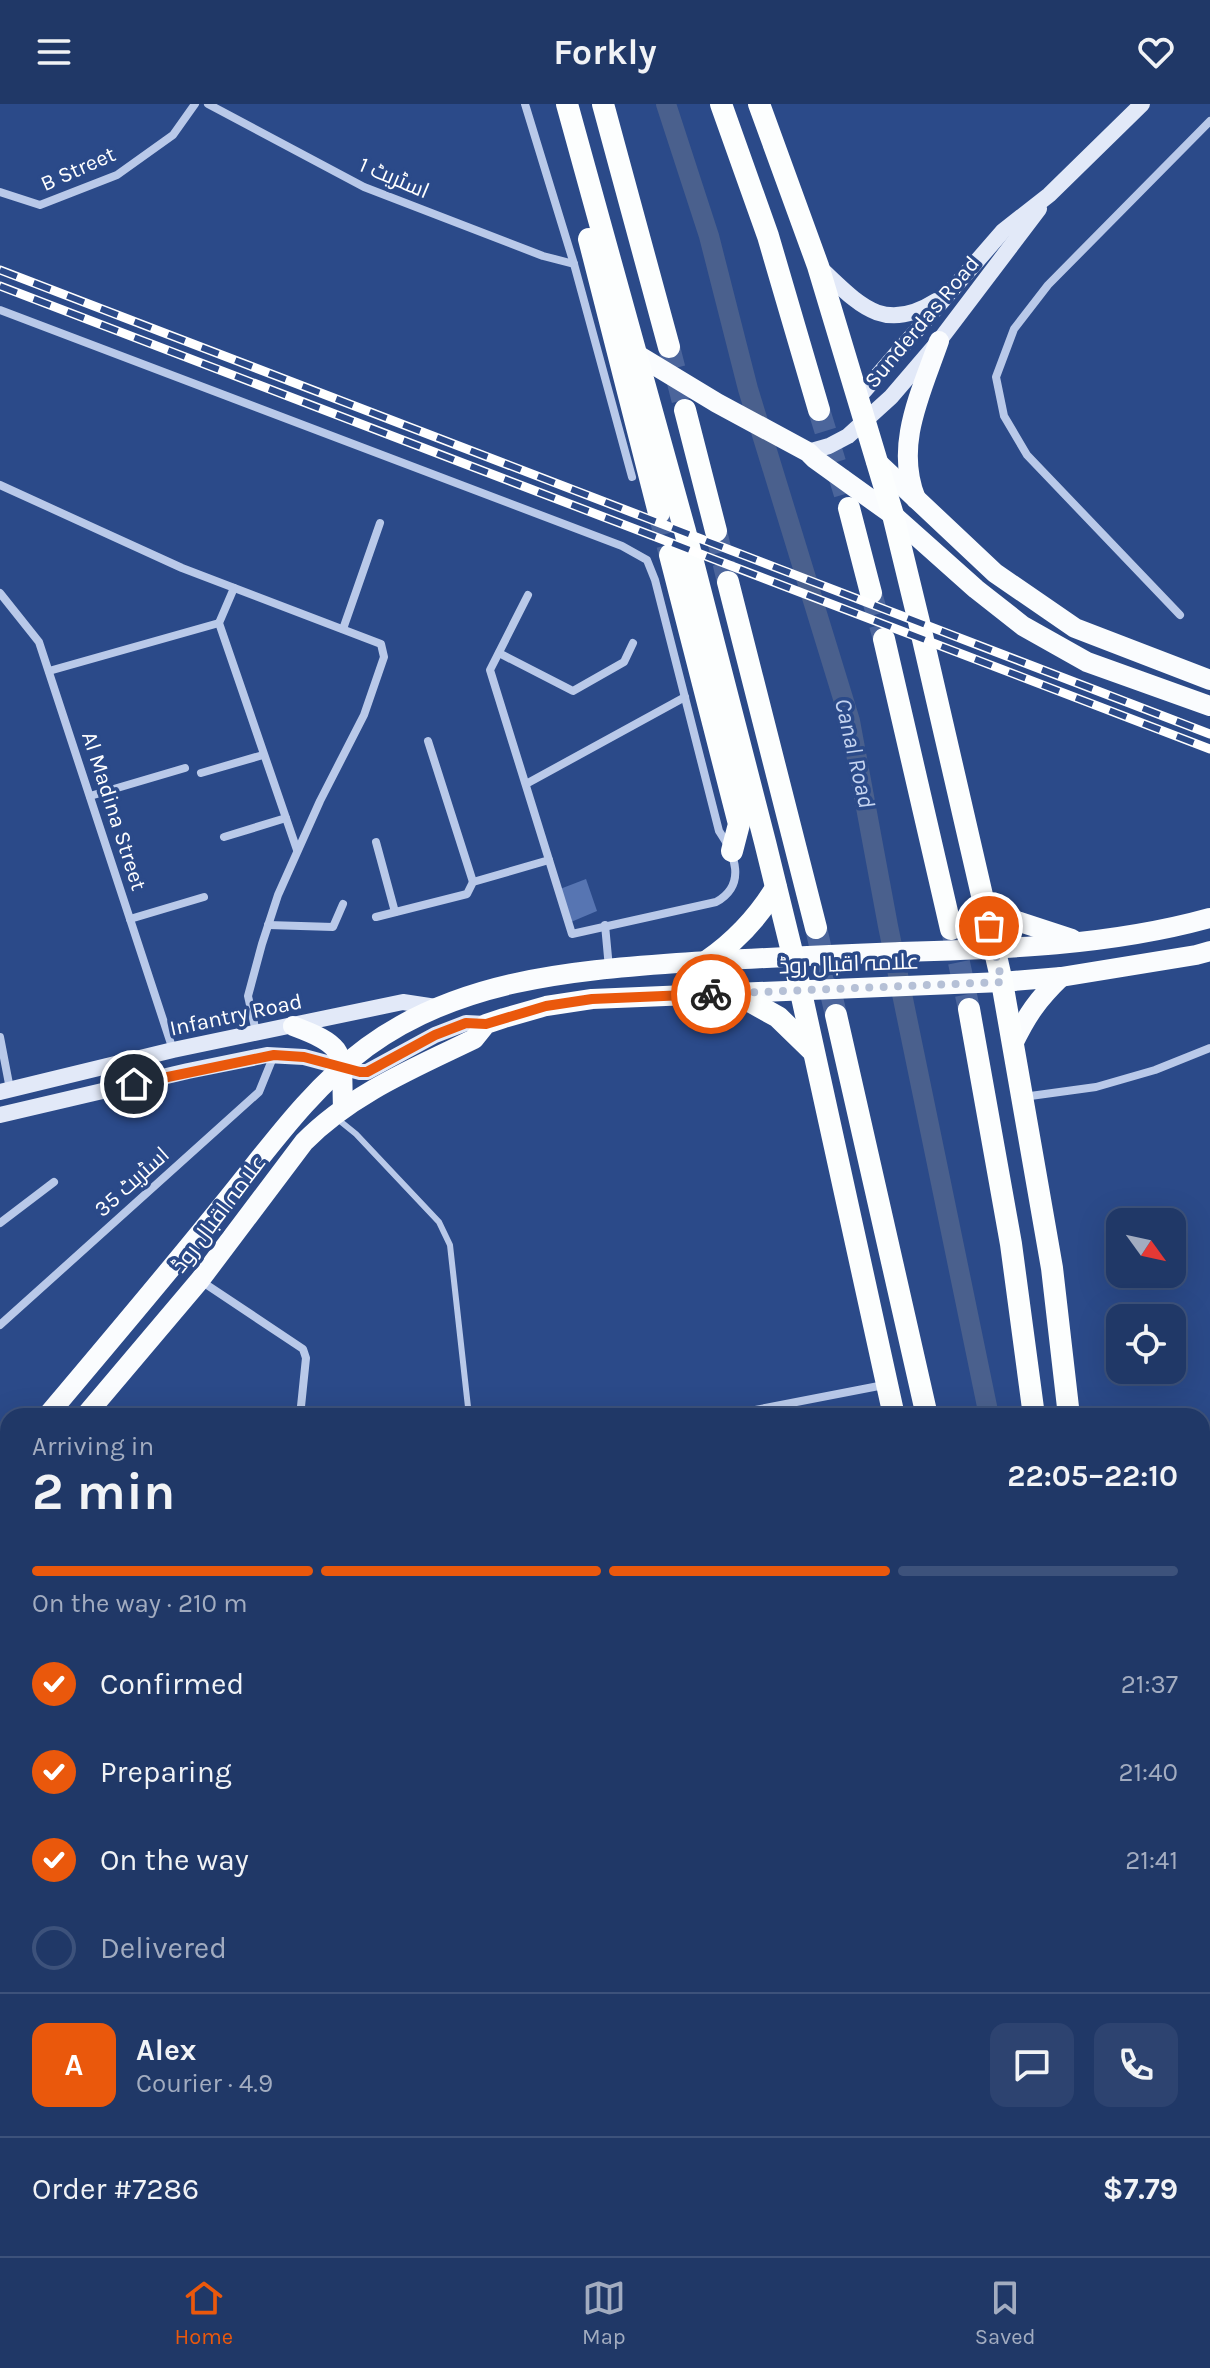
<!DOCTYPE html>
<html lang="en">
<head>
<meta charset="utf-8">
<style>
	:root { --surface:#203867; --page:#2d4370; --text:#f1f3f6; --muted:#a2acc0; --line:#3d527b; --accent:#ea580c }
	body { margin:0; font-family:Karla,Cairo,sans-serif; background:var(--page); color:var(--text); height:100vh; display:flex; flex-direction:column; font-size:30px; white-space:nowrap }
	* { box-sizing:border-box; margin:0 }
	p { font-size:26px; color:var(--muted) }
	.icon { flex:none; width:44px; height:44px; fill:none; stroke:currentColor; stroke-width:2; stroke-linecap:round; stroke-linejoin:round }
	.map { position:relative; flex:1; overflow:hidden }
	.sheet { position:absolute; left:0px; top:1304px; width:1210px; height:848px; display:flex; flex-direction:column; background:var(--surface); border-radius:24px 24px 0 0; box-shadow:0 8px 32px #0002,0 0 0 2px var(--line) }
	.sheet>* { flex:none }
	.needle { width:52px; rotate:123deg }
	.tools { position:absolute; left:1106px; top:1104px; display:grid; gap:16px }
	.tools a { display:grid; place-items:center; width:80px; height:80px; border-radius:16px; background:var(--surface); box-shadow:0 8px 32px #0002,0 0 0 2px var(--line); font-size:40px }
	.pin { position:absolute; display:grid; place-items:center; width:68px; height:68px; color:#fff; margin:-34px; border:4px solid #fff; border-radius:50%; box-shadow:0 2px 8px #0007 }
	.courier { position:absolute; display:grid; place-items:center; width:80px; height:80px; margin:-40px; border:6px solid #ea580c; border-radius:50%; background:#fff; color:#222; box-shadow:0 2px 10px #0007 }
	.headline em { font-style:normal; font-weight:700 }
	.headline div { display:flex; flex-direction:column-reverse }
	.headline { display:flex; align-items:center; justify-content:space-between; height:136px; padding:0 32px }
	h1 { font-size:52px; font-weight:700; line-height:60px }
	.bar { display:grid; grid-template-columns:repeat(4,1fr); gap:12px 8px; align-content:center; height:96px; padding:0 32px }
	.bar i { height:10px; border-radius:6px; background:var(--line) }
	.bar .selected { background:var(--accent) }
	.bar p { grid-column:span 4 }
	.line { display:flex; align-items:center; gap:20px; padding:0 32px; border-top:2px solid var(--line) }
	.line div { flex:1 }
	.round { display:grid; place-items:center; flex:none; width:84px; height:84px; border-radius:16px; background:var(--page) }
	ol { padding:0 32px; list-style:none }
	li { display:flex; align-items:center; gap:24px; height:88px }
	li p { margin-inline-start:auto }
	li .icon { padding:8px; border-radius:50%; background:var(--accent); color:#fff; stroke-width:4 }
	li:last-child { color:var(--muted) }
	li i { width:44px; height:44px; border:4px solid var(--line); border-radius:50% }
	header { display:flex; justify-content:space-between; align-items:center; height:104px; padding:0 32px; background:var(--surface); font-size:36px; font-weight:700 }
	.tabs { display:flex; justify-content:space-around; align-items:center; height:112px; border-top:2px solid var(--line); background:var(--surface); font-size:22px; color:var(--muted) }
	.tabs a { display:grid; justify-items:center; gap:4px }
	.tabs .selected { color:var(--accent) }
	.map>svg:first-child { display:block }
</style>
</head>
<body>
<header><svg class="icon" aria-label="menu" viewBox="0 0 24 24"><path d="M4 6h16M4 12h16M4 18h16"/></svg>Forkly<svg class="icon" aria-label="heart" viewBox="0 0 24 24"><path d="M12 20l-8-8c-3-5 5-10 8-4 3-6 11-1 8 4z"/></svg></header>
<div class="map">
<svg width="1210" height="2152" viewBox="0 0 1210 2152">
	<rect width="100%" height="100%" fill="#2b4a89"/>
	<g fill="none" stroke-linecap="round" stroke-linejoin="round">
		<g stroke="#4a608d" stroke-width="20">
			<path d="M666 0 709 132 748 285 850 617 888 822 989 1312"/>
			<path d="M1064 2144V2152"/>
		</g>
	</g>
	<path fill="#5775b2" d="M586 775 597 807 571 818 560 785Z"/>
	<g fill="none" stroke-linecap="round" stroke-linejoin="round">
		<g stroke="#4b659b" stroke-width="22" stroke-dasharray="22 11" stroke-linecap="butt">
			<path d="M669 243 685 306"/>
			<path d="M819 306 849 404"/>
			<path d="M659 409 670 451"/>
			<path d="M716 427 728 478"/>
			<path d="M871 489 884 535"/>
			<path d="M816 824 836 911"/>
			<path d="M952 826 969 905"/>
		</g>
		<g stroke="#b9c9e9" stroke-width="6">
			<path d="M335 1013 356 1030 439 1118 450 1141 469 1312"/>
			<path d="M1204 1799 1210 1868"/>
		</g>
		<g stroke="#b9c9e9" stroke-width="8">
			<path d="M208 0 364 83 543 152 574 160"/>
			<path d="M525 0 574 160 632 373"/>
			<path d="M0 88 40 101 117 71 173 31 195 0"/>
			<path d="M0 206 622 442 647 456 655 476 719 727C735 750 747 781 716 798L572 830 490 566 528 491"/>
			<path d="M0 381 182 464 381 540 384 553 364 611 320 697 278 791 262 840 248 892 256 928"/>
			<path d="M234 484 219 519 297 746"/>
			<path d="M0 489 39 538 173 946"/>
			<path d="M1180 511 1027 351 1004 312 996 273 1014 225 1048 181 1210 17"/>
			<path d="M343 525 380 419"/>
			<path d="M499 549 573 587 624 558 633 539"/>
			<path d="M49 567 219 519"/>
			<path d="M428 637 473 778"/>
			<path d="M201 669 263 651"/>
			<path d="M526 680 685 593"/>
			<path d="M90 692 185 664"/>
			<path d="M224 733 286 714"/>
			<path d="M376 738 395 808"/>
			<path d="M376 813 467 790 473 778 549 756"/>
			<path d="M130 815 204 793"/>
			<path d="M268 821 333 823 343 800"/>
			<path d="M605 821 609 864"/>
			<path d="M0 933 10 985"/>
			<path d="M1023 993 1096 983 1155 966 1210 944"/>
			<path d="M0 1119 54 1078"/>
			<path d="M201 1177 303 1245 306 1254 300 1312"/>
			<path d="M0 1221 259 988 274 951"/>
			<path d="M724 1312 884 1281"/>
			<path d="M0 1590 8 1597"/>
			<path d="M0 1613 8 1604"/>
			<path d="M0 1708 8 1698"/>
			<path d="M0 1773H8"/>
			<path d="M0 1840 8 1839"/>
			<path d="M0 1899 8 1896"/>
			<path d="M211 2144 213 2152"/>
			<path d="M703 2144V2152"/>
			<path d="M799 2144V2152"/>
			<path d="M917 2144V2152"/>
			<path d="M0 2145 3 2152"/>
			<path d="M83 2152 104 2144"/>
			<path d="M394 2152 397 2144"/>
		</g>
		<g stroke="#e2e9f8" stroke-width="16">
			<path d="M819 163C858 199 882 231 936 197"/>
			<path d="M858 294 1003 127 1049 91 1142 0"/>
			<path d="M808 348 829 342 848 332 891 293 939 237 1039 105"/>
			<path d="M0 988 173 946 403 898 436 903"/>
			<path d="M0 1011 188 967 267 951 304 953 360 968H367L435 931 466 919 486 920"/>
		</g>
		<g stroke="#fafcfe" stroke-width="20">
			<path d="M636 250 717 299 808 348 815 355 893 411 976 485 1023 522 1087 558 1210 602"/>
			<path d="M876 357 995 469 1075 524 1210 576"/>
			<path d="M916 395C894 341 921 289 939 237"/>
			<path d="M984 799 1017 817 1072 835"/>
			<path d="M293 922C349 943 341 948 343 1004"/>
			<path d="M1013 940C1027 911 1038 895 1061 873"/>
			<path d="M47 1312C107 1241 167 1170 225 1098 269 1044 310 985 367 943 457 877 568 867 677 859 751 854 826 851 900 848 1005 845 1109 842 1210 814"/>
			<path d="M85 1312 200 1176 304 1038C351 990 414 964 474 935L486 920 504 914 546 902 592 895 1002 878 1061 873 1196 851 1210 847"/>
			<path d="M0 1363 8 1355"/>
			<path d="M0 1406 8 1397"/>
		</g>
		<g stroke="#fcfefe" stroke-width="22">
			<path d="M567 0 685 427 765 738 793 852 894 1312"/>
			<path d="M603 0 669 243"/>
			<path d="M721 0 768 132 819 306"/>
			<path d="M759 0 818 162 893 411 919 518 1002 878 1052 1164 1069 1312"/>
			<path d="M589 135 659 409"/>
			<path d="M685 306 716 427"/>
			<path d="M849 404 871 489"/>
			<path d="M670 451 739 720 732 747"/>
			<path d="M728 478 816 824"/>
			<path d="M884 535 951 825"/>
			<path d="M707 857C736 837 757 815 776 784"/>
			<path d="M735 889 778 913 813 947"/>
			<path d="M969 905 1011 1140 1034 1312"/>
			<path d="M836 911 927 1312"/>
			<path d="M1023 2144 1024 2152"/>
			<path d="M1111 2144V2152"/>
		</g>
		<defs>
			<g id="rail">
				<path d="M0 166 1210 630"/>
				<path d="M0 182 1210 645"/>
			</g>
		</defs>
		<use href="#rail" stroke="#fff" stroke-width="9"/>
		<use href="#rail" stroke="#2b4a89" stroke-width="6" stroke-dasharray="18" stroke-linecap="butt"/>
	</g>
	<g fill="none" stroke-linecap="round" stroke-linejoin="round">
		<path stroke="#b5c0d6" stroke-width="8" stroke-dasharray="0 14.4" d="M711 890 1002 878 989 822"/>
		<path stroke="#ea580c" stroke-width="10" d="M134 980 274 951 304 953 360 968H367L435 931 466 919 486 920 546 902 592 895 711 890"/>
	</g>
	<g text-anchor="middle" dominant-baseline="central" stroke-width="7" stroke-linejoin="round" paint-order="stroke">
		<g font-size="22" fill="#fff" stroke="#2b4a89">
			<text transform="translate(78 65) rotate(-24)">B Street</text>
			<text transform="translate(394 74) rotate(23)">اسٹریٹ 1</text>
			<text transform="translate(922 218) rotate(-50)">Sunderdas Road</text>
			<text transform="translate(114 707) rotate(72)">Al Madina Street</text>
			<text transform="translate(849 860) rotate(-2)">علامہ اقبال روڈ</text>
			<text transform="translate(236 911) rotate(-12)">Infantry Road</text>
			<text transform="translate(132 1078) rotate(-42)">اسٹریٹ 35</text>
			<text transform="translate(219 1110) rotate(-53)">علامہ اقبال روڈ</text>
		</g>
		<g font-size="24" font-style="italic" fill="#c4d3f0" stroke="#2b4a89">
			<text transform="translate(855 649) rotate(77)">Canal Road</text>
		</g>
	</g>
</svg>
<div class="tools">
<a><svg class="needle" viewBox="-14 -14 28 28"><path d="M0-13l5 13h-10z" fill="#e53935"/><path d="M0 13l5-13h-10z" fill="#a2acc0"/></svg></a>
<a><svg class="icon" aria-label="locate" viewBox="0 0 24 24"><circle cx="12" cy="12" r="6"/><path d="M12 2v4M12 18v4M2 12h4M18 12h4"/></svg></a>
</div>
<div class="pin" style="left:989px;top:822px;background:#ea580c"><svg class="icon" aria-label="bag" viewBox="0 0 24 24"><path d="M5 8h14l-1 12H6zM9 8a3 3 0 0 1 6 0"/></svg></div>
<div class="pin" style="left:134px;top:980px;background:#1f2937"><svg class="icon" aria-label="home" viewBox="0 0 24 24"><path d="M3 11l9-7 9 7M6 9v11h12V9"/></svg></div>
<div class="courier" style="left:711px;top:890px"><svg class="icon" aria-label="bike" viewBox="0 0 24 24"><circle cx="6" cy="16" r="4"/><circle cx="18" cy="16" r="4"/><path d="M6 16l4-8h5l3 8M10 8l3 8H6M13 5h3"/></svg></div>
<section class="sheet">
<div class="headline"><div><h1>2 min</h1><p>Arriving in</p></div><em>22:05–22:10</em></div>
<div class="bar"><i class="selected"></i><i class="selected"></i><i class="selected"></i><i></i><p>On the way · 210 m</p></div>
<ol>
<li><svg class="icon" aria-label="check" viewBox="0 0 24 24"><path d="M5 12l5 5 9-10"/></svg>Confirmed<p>21:37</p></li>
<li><svg class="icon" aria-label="check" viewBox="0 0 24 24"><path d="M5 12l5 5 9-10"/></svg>Preparing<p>21:40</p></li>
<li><svg class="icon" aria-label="check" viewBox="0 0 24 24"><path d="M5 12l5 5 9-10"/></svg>On the way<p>21:41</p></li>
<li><i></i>Delivered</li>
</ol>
<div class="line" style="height:144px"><b class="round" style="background:var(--accent);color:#fff">A</b><div><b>Alex</b><p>Courier · 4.9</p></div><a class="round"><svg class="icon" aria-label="chat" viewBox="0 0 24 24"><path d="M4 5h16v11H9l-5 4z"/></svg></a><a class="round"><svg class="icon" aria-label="phone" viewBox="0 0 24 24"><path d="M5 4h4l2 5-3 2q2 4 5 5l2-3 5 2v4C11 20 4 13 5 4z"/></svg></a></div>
<div class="line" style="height:104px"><div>Order #7286</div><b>$7.79</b></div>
</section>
</div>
<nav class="tabs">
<a class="selected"><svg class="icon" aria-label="home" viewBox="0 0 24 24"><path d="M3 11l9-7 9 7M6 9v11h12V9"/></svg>Home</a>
<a><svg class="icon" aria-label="map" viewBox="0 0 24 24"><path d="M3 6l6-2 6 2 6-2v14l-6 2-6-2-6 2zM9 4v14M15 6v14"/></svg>Map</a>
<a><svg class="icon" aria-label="saved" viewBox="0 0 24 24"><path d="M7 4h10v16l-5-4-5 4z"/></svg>Saved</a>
</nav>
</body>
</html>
